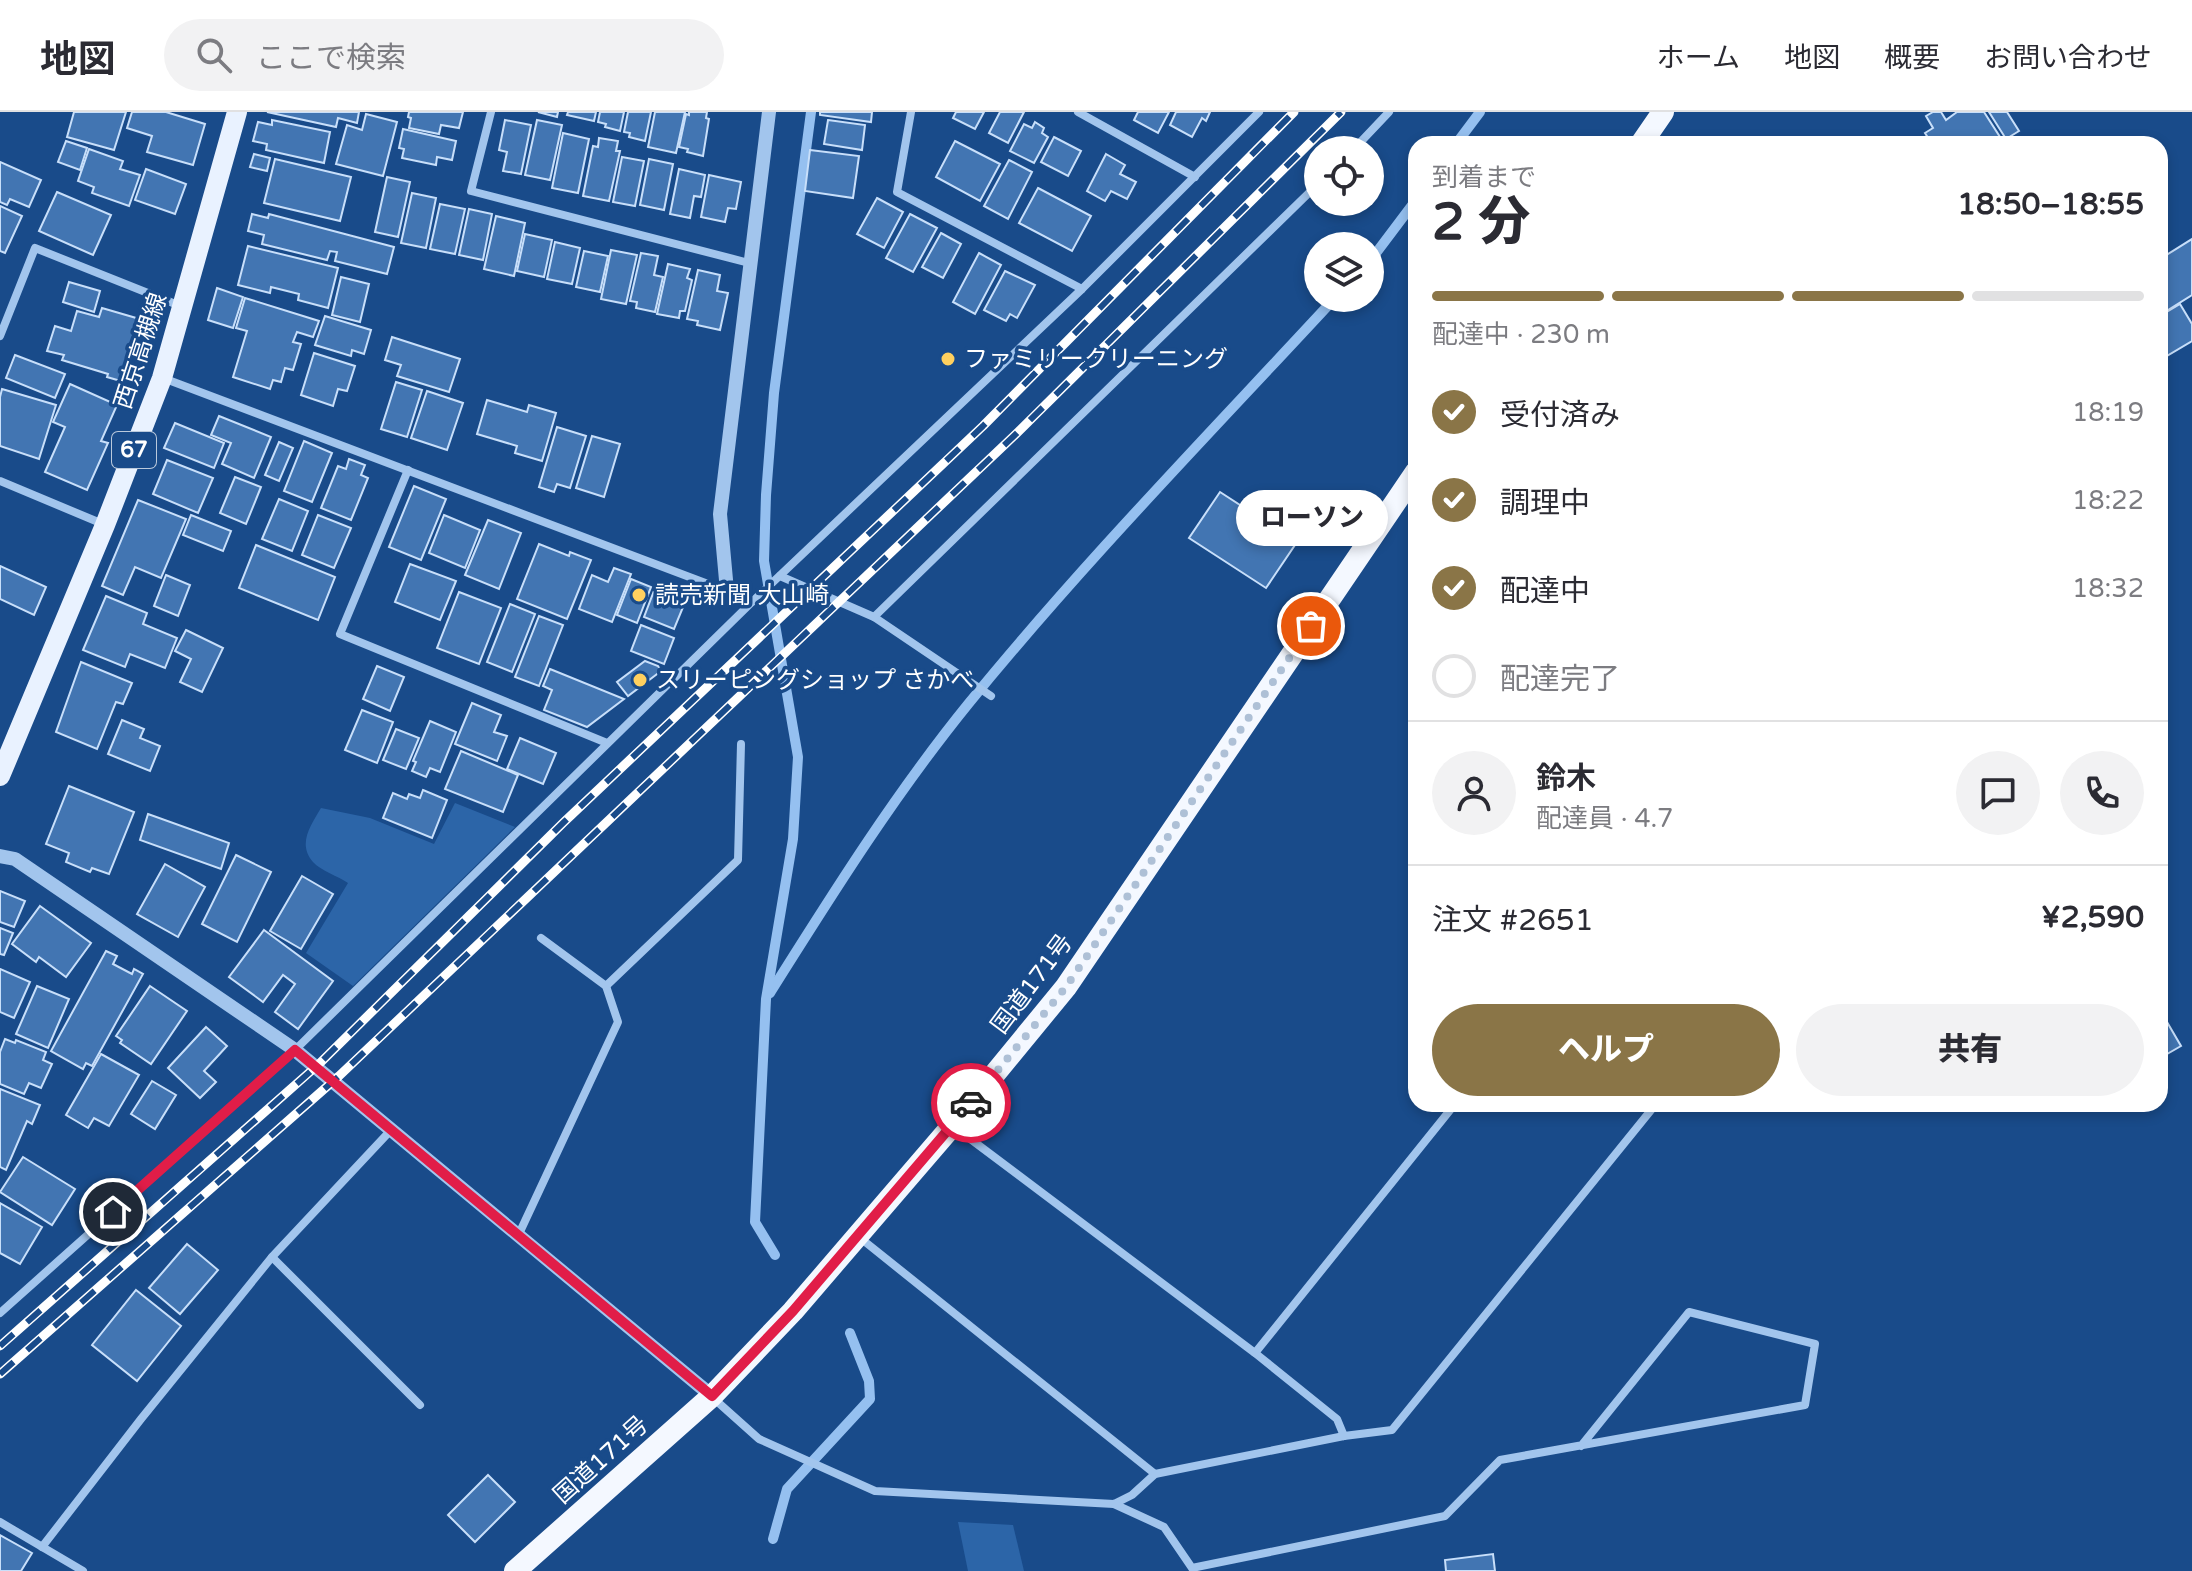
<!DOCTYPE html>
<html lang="ja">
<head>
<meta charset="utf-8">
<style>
	:root { --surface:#fff; --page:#f2f2f3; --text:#2b2b33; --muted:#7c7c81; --line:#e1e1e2; --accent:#8a7547 }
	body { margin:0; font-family:"Varela Round","Noto Sans JP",sans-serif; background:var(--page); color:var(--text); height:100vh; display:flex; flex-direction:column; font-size:30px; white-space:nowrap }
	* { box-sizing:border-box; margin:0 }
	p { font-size:26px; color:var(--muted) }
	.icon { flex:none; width:44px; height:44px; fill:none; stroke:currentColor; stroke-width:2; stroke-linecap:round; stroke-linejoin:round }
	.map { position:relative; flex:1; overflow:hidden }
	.sheet { position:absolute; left:1408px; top:24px; width:760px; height:976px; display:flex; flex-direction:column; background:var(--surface); border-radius:24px; box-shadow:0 4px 12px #0003 }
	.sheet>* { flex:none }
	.fabs { position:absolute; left:1304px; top:24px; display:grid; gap:16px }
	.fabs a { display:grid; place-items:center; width:80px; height:80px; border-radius:50%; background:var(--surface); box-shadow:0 4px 12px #0003; font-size:40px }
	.pin { position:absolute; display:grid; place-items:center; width:68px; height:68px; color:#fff; margin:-34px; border:4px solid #fff; border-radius:50%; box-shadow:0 2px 8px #0007 }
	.courier { position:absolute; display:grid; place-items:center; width:80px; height:80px; margin:-40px; border:6px solid #e11d48; border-radius:50%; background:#fff; color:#222; box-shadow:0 2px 10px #0007 }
	.bubble { position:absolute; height:56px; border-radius:28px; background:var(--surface); box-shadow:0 4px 12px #0003; font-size:26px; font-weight:800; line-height:56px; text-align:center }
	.summary em { font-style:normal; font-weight:800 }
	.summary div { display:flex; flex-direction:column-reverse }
	.summary { display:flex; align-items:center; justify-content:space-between; height:136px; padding:0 24px }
	h1 { font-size:52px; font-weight:800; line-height:60px }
	.bar { display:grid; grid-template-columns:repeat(4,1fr); gap:12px 8px; align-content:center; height:96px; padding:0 24px }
	.bar i { height:10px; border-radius:6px; background:var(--line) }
	.bar .selected { background:var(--accent) }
	.bar p { grid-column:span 4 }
	.line { display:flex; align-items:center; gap:20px; padding:0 24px; border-top:2px solid var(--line) }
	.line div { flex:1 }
	.round { display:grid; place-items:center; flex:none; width:84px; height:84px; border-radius:42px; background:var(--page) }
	ol { padding:0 24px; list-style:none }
	li { display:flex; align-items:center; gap:24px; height:88px }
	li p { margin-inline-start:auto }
	li .icon { padding:8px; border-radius:50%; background:var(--accent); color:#fff; stroke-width:4 }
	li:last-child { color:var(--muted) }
	li i { width:44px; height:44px; border:4px solid var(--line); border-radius:50% }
	.button { display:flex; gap:16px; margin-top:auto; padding:16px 24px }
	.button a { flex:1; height:92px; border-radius:48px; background:var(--accent); color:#fff; font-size:32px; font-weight:800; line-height:92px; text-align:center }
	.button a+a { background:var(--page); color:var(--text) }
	header { display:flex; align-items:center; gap:48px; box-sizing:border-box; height:112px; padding:0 40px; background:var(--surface); border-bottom:2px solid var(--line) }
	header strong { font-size:38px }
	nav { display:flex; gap:44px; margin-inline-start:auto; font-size:28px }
	.search { width:560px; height:72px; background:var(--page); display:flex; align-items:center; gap:20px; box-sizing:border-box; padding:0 28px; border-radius:44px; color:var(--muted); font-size:30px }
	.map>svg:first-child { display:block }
</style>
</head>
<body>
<header>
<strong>地図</strong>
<div class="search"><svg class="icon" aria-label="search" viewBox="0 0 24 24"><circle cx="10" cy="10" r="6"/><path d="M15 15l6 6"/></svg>ここで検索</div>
<nav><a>ホーム</a><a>地図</a><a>概要</a><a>お問い合わせ</a></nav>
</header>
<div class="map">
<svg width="2192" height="1459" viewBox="0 0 2192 1459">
	<rect width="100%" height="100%" fill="#194b8a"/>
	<g fill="#2c65a8">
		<path d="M455 691 515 715 353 874 306 841 348 771C338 764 321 759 313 750 297 732 311 713 321 696L370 706 434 732Z"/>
		<path d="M958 1410 1013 1413 1024 1459H968Z"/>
	</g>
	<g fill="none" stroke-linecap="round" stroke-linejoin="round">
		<g stroke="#95c0f0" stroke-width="10">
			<path d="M1456 32 1480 0"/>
			<path d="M1370 149 1416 88"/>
			<path d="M770 881C833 781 895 682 969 591 1084 450 1212 319 1335 186"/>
			<path d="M775 1143 755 1110 766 887 793 727 798 645 764 449 766 383 774 281 811 0"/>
			<path d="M773 1427 787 1377 870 1287 869 1269 850 1221"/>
		</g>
	</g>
	<g fill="#4275b2" stroke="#c8dffa" stroke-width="2">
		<path d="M74 0H126L114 38 67 25Z"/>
		<path d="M132 0H166L205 12 193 53 147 40 152 24 127 16Z"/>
		<path d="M267 0H359L357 11 338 6 336 15Z"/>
		<path d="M409 0H463L459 16 441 13 439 22 409 16 411 6 408 5Z"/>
		<path d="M538 0H558L557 5Z"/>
		<path d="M568 0H596L594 9 567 3Z"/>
		<path d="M600 0H624L620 19 605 15 606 12 598 10Z"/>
		<path d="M628 0H651L645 29 629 25 630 21 624 20Z"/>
		<path d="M655 0H685L676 41 648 35Z"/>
		<path d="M689 0H707L706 6 709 7 703 44 687 40 688 37 679 35 686 2 689 3Z"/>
		<path d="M820 0H872L871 10 820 3Z"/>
		<path d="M956 0H984L975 17 953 6Z"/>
		<path d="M1000 0H1024L1008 31 989 21Z"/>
		<path d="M1138 0H1169L1158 21 1134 8Z"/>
		<path d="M1176 0H1210L1206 9 1202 6 1192 25 1170 13Z"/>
		<path d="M1933 0H1941L1946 8 1957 0H1984L2000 25 1988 32H1932L1925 21 1933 16 1926 4Z"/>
		<path d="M1989 0H2007L2019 19 2006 27Z"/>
		<path d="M366 2 397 10 383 64 336 52 347 13 362 18Z"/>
		<path d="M272 8 330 20 324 51 266 38 267 32 253 29 258 10 272 13Z"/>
		<path d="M505 8 531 13 521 62 503 59 507 40 499 38Z"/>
		<path d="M537 8 562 13 550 68 525 63Z"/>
		<path d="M828 8 865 13 862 38 824 32Z"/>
		<path d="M1035 10 1044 16 1042 21 1048 25 1034 51 1010 39 1024 12 1032 16Z"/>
		<path d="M403 17 456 29 452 48 437 45 436 53 402 46 404 37 399 36Z"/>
		<path d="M563 21 589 27 578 81 552 76Z"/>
		<path d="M1054 25 1081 39 1068 64 1041 50Z"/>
		<path d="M599 26 618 29 616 39H620L609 89 583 84 593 34 598 35Z"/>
		<path d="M66 29 87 36 80 58 58 50Z"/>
		<path d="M955 29 1000 52 980 89 936 65Z"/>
		<path d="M89 37 123 49 120 57 140 63 129 94 92 81 94 75 78 69Z"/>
		<path d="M810 38 859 44 853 86 805 79Z"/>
		<path d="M254 42 270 46 267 59 250 55Z"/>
		<path d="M1106 42 1125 53 1120 62 1136 70 1127 87 1111 79 1105 89 1087 79Z"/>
		<path d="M622 45 644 49 635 94 613 90Z"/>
		<path d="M275 47 351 65 340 109 264 91Z"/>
		<path d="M649 47 673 52 664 98 640 93Z"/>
		<path d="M1009 48 1032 60 1008 107 984 94Z"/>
		<path d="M0 50 41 68 29 95 10 87 7 93 0 90Z"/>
		<path d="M146 57 186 72 175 102 135 88Z"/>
		<path d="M679 57 705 63 701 85 694 84 690 106 670 102Z"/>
		<path d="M709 63 741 70 736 97 728 96 725 110 701 105Z"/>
		<path d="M387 65 410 70 398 125 375 120Z"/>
		<path d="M1038 76 1091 104 1072 139 1019 111Z"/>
		<path d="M57 80 111 103 93 143 39 119Z"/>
		<path d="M412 81 436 86 426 136 401 131Z"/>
		<path d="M877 86 903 100 884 136 857 122Z"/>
		<path d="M440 92 465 97 455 142 430 137Z"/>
		<path d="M0 94 22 104 5 141 0 139Z"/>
		<path d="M469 97 492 102 483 148 459 143Z"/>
		<path d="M252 102 268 106 269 102 394 135 387 162 335 149 337 140 330 139 327 148 262 132 264 123 248 119Z"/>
		<path d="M910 102 937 116 913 160 886 146Z"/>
		<path d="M496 104 525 111 514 164 484 157Z"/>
		<path d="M941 121 961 132 943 166 922 155Z"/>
		<path d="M525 122 552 128 544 165 517 159Z"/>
		<path d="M2192 127V183L2160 203V147Z"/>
		<path d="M555 130 580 136 572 172 547 167Z"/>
		<path d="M248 134 338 156 328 196 298 188 299 182 271 175 270 181 238 173Z"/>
		<path d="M611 138 637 143 626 192 601 187Z"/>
		<path d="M584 139 608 144 600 180 576 175Z"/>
		<path d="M641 141 658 144 654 163 663 165 655 200 636 196 637 190 630 189Z"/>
		<path d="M979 141 1001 153 975 202 953 190Z"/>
		<path d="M668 152 690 157 687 166 692 168 685 199H680L679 206 657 202Z"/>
		<path d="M698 158 720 163 717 179 728 181 720 218 697 213 698 209 687 207Z"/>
		<path d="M1005 159 1035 173 1017 206 1010 202 1006 209 984 198Z"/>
		<path d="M341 165 369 172 360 210 332 203Z"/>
		<path d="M69 170 100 179 94 200 63 190Z"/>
		<path d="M217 176 243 185 233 216 208 208Z"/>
		<path d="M245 186 319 209 313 225 297 220 293 230 301 232 293 258 285 256 281 270 273 268 270 277 233 265 247 219 236 216Z"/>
		<path d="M2180 192 2192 212V229L2160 248V204Z"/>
		<path d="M102 196 143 208 124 270 107 265 108 262 62 248 64 243 47 239 55 214 71 219 77 199 99 205Z"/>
		<path d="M325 204 371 218 364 242 352 238 351 244 315 233Z"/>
		<path d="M392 225 460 247 449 280 397 264 401 253 385 248Z"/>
		<path d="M314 241 355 254 347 279 338 277 333 294 301 283Z"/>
		<path d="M15 243 65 262 55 286 6 266Z"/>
		<path d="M396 270 422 278 407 325 381 317Z"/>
		<path d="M70 272 117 293 101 329 108 331 87 378 45 360 65 315 53 310Z"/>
		<path d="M2 277 56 293 39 347 0 334V285Z"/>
		<path d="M427 279 463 291 447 338 411 326Z"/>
		<path d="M487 288 527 300 529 293 556 301 542 349 515 341 517 334 477 322Z"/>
		<path d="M219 304 271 325 254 366 222 352 231 331 211 323Z"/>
		<path d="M175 311 224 331 214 356 164 336Z"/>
		<path d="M557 315 586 324 570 376 557 372 554 380 539 375Z"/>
		<path d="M592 324 620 332 604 385 576 376Z"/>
		<path d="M304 329 332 341 312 390 284 379Z"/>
		<path d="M279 330 293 336 279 369 265 363Z"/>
		<path d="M349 347 365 353 361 363 368 366 351 408 321 396 338 354 346 357Z"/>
		<path d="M167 348 213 366 198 401 153 382Z"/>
		<path d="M235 365 261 375 246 412 220 401Z"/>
		<path d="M414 374 446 387 421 448 389 435Z"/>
		<path d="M1220 380 1297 430 1266 476 1189 426Z"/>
		<path d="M279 387 308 399 292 439 262 427Z"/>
		<path d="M138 388 186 407 161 466 135 455 123 483 102 474Z"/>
		<path d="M191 403 231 419 223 439 183 423Z"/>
		<path d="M318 403 351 416 334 456 302 443Z"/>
		<path d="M444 403 480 418 465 456 429 441Z"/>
		<path d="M488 408 521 421 499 477 465 463Z"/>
		<path d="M539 432 569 444 570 440 591 448 567 507 517 487Z"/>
		<path d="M256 433 335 465 318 508 239 476Z"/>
		<path d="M410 452 456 469 440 508 395 490Z"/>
		<path d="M0 454 46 475 34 503 0 487Z"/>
		<path d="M614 456 631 462 612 510 579 497 592 463 608 470Z"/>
		<path d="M166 463 190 473 178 504 154 494Z"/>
		<path d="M631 467 651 475 637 511 617 503Z"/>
		<path d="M657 471 688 483 674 517 644 505Z"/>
		<path d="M459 480 501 496 479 552 437 536Z"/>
		<path d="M106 484 147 501 143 512 177 526 165 556 130 542 125 555 83 538Z"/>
		<path d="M510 492 535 502 512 560 487 550Z"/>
		<path d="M539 504 563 513 539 574 515 565Z"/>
		<path d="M641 513 674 526 664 552 631 539Z"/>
		<path d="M186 518 223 536 202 580 180 570 191 547 175 539Z"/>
		<path d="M645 549 658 554 661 559 628 584 617 570Z"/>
		<path d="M81 550 132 571 123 592 116 590 97 637 56 620Z"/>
		<path d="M377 554 404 565 390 599 363 587Z"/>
		<path d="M550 557 624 587 587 615 544 598 552 578 543 574Z"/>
		<path d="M472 591 501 603 494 620 507 624 497 649 455 632Z"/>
		<path d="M362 598 393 610 377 651 345 638Z"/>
		<path d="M122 608 144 617 140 626 160 634 150 659 108 642Z"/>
		<path d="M430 609 456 620 440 660 430 656 426 665 412 659 416 650 413 649Z"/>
		<path d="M396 617 419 626 406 657 383 648Z"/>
		<path d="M520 626 556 641 543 672 507 657Z"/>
		<path d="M461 639 518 663 503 700 445 677Z"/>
		<path d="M69 674 134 700 109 762 92 756 90 760 66 750 69 741 46 732Z"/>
		<path d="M423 678 447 688 432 726 383 706 393 681 407 687 409 682 420 686Z"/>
		<path d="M148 702 229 731 221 757 140 728Z"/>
		<path d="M236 743 271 760 237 830 202 812Z"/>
		<path d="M165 752 205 775 178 825 137 802Z"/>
		<path d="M302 764 333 782 301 837 270 819Z"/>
		<path d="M0 779 25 789 14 815 0 810Z"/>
		<path d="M40 794 91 831 66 865 39 845 36 850 12 832Z"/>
		<path d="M0 816 13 821 4 843 0 842Z"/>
		<path d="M264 818 333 869 298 917 275 900 295 872 283 863 263 890 229 865Z"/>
		<path d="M106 839 117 844 113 852 132 862 134 857 143 862 92 954 86 951 83 957 51 939Z"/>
		<path d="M0 857 30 870 14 906 0 900Z"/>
		<path d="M37 874 69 887 48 936 16 922Z"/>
		<path d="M150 874 187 899 151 952 120 931 122 928 116 924Z"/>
		<path d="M2160 898 2181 934 2160 946Z"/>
		<path d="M206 915 227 934 204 959 216 970 200 986 168 956Z"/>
		<path d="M5 927 15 931 16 928 46 940 43 948 52 952 41 976 29 971 24 982 0 972V940Z"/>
		<path d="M101 942 139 963 109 1014 94 1006 88 1016 66 1003Z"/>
		<path d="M152 969 176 983 155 1017 131 1002Z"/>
		<path d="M0 977 40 993 32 1012 27 1009 6 1058 0 1055Z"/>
		<path d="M23 1045 75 1077 52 1113 0 1080Z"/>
		<path d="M0 1091 42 1115 20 1152 0 1141Z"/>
		<path d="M187 1132 218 1158 180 1202 149 1176Z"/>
		<path d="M136 1178 181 1214 137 1269 92 1233Z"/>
		<path d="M488 1363 515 1390 475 1430 448 1403Z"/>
		<path d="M0 1423 32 1441 21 1459H0Z"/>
		<path d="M1493 1442 1495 1459H1446L1445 1448Z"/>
	</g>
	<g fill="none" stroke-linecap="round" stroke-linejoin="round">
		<g stroke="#a2c5ed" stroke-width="8">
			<path d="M491 0 471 79 749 151"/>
			<path d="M911 0 897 80 1082 177"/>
			<path d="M1078 0 1195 65"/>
			<path d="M1353 38 1389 0"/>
			<path d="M0 224 35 136 183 195"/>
			<path d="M163 266 753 489"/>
			<path d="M408 358 340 522 607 631"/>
			<path d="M0 369 103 412"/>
			<path d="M780 464 874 505 991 584"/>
			<path d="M874 505 1318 72"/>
			<path d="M606 874 738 748 741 632"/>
			<path d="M953 1014 1255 1241 1337 1307 1344 1324"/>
			<path d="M518 1124 618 910 606 874 541 826"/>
			<path d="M859 1125 1155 1362"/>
			<path d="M272 1145 420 1293"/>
			<path d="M0 1201 295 938 753 489 1082 177 1259 0"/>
			<path d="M1255 1241 1455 992"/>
			<path d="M712 1285 759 1327 875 1379 1114 1392 1132 1383 1155 1362 1344 1324 1392 1318 1656 992"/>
			<path d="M1114 1392 1164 1415 1192 1456 1445 1404 1500 1348 1805 1293 1815 1232 1689 1200 1581 1334"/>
			<path d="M0 1410 83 1459"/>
			<path d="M42 1435 141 1307 272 1145 391 1018"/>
		</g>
		<g stroke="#a2c5ed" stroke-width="14">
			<path d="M727 479 720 402 769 0"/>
			<path d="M0 744 15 747 295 938 712 1284"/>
		</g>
		<path stroke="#e9f2ff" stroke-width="20" d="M0 664 105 413 162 266 237 0"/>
		<g stroke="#f4f8ff" stroke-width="22">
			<path d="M1641 32 1663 0"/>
			<path d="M515 1459 712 1284 793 1199 952 1014 1066 875 1416 360"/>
		</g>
		<defs>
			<g id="rail">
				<path d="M0 1234 320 951 564 710 983 314 1294 0"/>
				<path d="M0 1262 339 964 1017 321 1341 0"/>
			</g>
		</defs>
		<use href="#rail" stroke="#fff" stroke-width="9"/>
		<use href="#rail" stroke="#194b8a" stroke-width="6" stroke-dasharray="18" stroke-linecap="butt"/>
	</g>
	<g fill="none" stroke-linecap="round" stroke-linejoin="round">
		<path stroke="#aec0d6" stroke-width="8" stroke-dasharray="0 14.4" d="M971 991 1066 875 1311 514"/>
		<path stroke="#e11d48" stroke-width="10" d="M113 1100 295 938 712 1284 793 1199 971 991"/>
	</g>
	<g fill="#ffd05f" stroke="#194b8a" stroke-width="3">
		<circle cx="948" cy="247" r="8"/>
		<circle cx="639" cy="483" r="8"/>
		<circle cx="640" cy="568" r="8"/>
	</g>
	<g text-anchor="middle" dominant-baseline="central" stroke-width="7" stroke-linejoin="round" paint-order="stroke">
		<rect fill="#194b8a" stroke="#bac9dc" stroke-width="2" x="112" y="320" width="44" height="36" rx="6"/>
		<g font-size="22" font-weight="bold" fill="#fff">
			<text x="134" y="338">67</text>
		</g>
		<g font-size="24" fill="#fff" stroke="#194b8a">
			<text transform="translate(141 239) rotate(-72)">西京高槻線</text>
			<text transform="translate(1032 872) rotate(-53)">国道171号</text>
			<text transform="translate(601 1348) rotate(-42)">国道171号</text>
		</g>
		<g font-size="24" fill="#fff" stroke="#194b8a" text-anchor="start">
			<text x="964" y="247">ファミリークリーニング</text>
			<text x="655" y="483">読売新聞 大山崎</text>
			<text x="656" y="568">スリーピングショップ さかべ</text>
		</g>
	</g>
</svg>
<div class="fabs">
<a><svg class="icon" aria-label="locate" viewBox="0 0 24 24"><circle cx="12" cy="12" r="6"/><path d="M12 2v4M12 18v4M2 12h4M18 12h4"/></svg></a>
<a><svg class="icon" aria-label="layers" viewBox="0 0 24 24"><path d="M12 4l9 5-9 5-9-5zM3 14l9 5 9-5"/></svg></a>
</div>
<div class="pin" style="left:1311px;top:514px;background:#ea580c"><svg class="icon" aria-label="bag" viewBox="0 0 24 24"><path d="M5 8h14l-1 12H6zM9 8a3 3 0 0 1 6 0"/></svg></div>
<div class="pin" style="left:113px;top:1100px;background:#1f2937"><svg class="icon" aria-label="home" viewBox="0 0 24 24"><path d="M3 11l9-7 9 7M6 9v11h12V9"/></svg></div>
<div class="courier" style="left:971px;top:991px"><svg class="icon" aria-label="car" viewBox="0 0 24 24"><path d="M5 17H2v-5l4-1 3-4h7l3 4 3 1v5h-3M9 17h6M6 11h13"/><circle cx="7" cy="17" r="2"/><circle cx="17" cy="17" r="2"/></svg></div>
<div class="bubble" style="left:1236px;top:378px;width:152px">ローソン</div>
<section class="sheet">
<div class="summary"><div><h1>2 分</h1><p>到着まで</p></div><em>18:50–18:55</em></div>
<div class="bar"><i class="selected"></i><i class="selected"></i><i class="selected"></i><i></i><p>配達中 · 230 m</p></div>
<ol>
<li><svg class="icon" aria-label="check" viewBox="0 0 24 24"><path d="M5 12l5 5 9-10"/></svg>受付済み<p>18:19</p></li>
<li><svg class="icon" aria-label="check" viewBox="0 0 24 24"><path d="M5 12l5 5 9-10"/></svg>調理中<p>18:22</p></li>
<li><svg class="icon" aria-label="check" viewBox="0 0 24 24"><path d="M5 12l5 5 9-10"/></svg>配達中<p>18:32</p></li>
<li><i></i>配達完了</li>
</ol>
<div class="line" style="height:144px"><a class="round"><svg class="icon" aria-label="person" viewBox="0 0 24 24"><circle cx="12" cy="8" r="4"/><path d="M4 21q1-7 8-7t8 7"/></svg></a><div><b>鈴木</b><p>配達員 · 4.7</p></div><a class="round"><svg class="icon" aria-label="chat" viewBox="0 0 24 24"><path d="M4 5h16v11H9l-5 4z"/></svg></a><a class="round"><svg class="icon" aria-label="phone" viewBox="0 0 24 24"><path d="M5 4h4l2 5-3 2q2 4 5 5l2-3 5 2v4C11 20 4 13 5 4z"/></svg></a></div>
<div class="line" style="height:104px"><div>注文 #2651</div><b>¥2,590</b></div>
<div class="button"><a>ヘルプ</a><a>共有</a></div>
</section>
</div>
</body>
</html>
